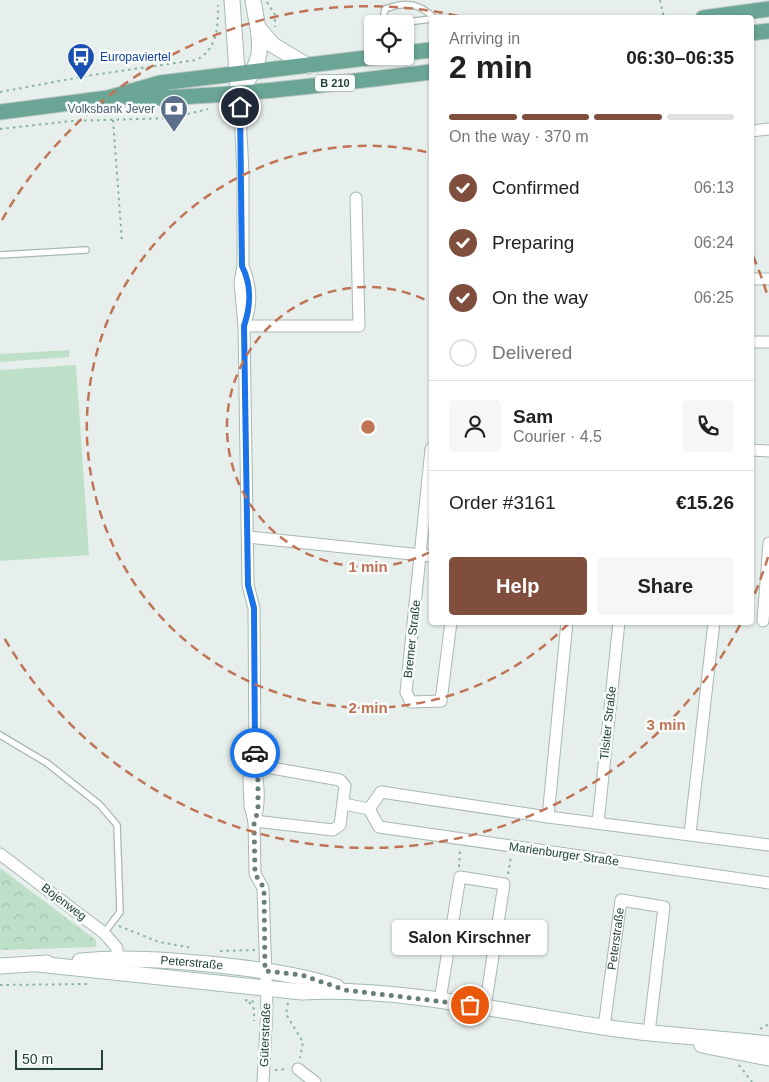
<!DOCTYPE html>
<html lang="en">
<head>
<meta charset="utf-8">
<style>
	:root { --surface:#fff; --page:#f6f6f6; --text:#222; --muted:#767676; --line:#e0e0e0; --accent:#804e3d }
	body { margin:0; font-family:Arial,sans-serif; background:var(--page); color:var(--text); height:100vh; display:flex; flex-direction:column; font-size:19px; white-space:nowrap }
	* { box-sizing:border-box; margin:0 }
	p { font-size:16px; color:var(--muted) }
	.icon { flex:none; width:28px; height:28px; fill:none; stroke:currentColor; stroke-width:2; stroke-linecap:round; stroke-linejoin:round }
	.map { position:relative; flex:1; overflow:hidden }
	.details { position:absolute; left:429px; top:15px; width:325px; height:610px; display:flex; flex-direction:column; background:var(--surface); border-radius:5px; box-shadow:0 1px 4px #0004 }
	.details>* { flex:none }
	.tools { position:absolute; left:364px; top:15px; display:grid; gap:10px }
	.tools a { display:grid; place-items:center; width:50px; height:50px; border-radius:5px; background:var(--surface); box-shadow:0 1px 4px #0004; font-size:25px }
	.scale { position:absolute; left:15px; bottom:12px; width:88px; box-sizing:border-box; padding-left:5px; border:2px solid #24423a; border-top:0; font-size:14px; line-height:18px; white-space:nowrap; color:#24423a; -webkit-text-stroke:4px #f7fbf9; paint-order:stroke }
	.pin { position:absolute; display:grid; place-items:center; width:42px; height:42px; color:#fff; margin:-21px; border:2px solid #fff; border-radius:50%; box-shadow:0 1px 5px #0007 }
	.courier { position:absolute; display:grid; place-items:center; width:50px; height:50px; margin:-25px; border:4px solid #1a73e8; border-radius:50%; background:#fff; color:#222; box-shadow:0 1px 6px #0007 }
	.bubble { position:absolute; height:35px; border-radius:5px; background:var(--surface); box-shadow:0 1px 4px #0004; font-size:16px; font-weight:700; line-height:35px; text-align:center }
	.overview em { font-style:normal; font-weight:700 }
	.overview div { display:flex; flex-direction:column-reverse }
	.overview { display:flex; align-items:center; justify-content:space-between; height:85px; padding:0 20px }
	h1 { font-size:32px; font-weight:700; line-height:38px }
	.bar { display:grid; grid-template-columns:repeat(4,1fr); gap:8px 5px; align-content:center; height:60px; padding:0 20px }
	.bar i { height:6px; border-radius:4px; background:var(--line) }
	.bar .active { background:var(--accent) }
	.bar p { grid-column:span 4 }
	.line { display:flex; align-items:center; gap:12px; padding:0 20px; border-top:1px solid var(--line) }
	.line div { flex:1 }
	.round { display:grid; place-items:center; flex:none; width:52px; height:52px; border-radius:5px; background:var(--page) }
	ol { padding:0 20px; list-style:none }
	li { display:flex; align-items:center; gap:15px; height:55px }
	li p { margin-inline-start:auto }
	li .icon { padding:5px; border-radius:50%; background:var(--accent); color:#fff; stroke-width:4 }
	li:last-child { color:var(--muted) }
	li i { width:28px; height:28px; border:2px solid var(--line); border-radius:50% }
	.cta { display:flex; gap:10px; margin-top:auto; padding:10px 20px }
	.cta a { flex:1; height:58px; border-radius:5px; background:var(--accent); color:#fff; font-size:20px; font-weight:700; line-height:58px; text-align:center }
	.cta a+a { background:var(--page); color:var(--text) }
	.map>svg:first-child { display:block }
</style>
</head>
<body>
<div class="map">
<svg width="769" height="1082" viewBox="0 0 769 1082">
	<defs>
		<pattern id="forest-crowns" width="20" height="18" patternUnits="userSpaceOnUse" patternTransform="scale(1.25)"><rect width="20" height="18" fill="#bfe0c8"/><path d="M2 6a3 3 0 1 1 6 0M12 15a3 3 0 1 1 6 0" fill="none" stroke="#a4c1ad"/></pattern>
	</defs>
	<rect width="100%" height="100%" fill="#e6efeb"/>
	<path fill="url(#forest-crowns)" d="M0 868 96 940V947L0 950Z"/>
	<g fill="#bfe0c8">
		<path d="M69 350V357L0 362V354Z"/>
		<path d="M76 365 89 555 0 561V370Z"/>
	</g>
	<g fill="none" stroke-linecap="round" stroke-linejoin="round">
		<defs>
			<g id="lane">
				<path d="M382 24 385 9C406 1 419 3 434 18"/>
				<path d="M392 24 431 19"/>
				<path d="M0 255 86 250"/>
				<path d="M0 735 47 763 100 805 117 825 120 912 104 933"/>
			</g>
			<g id="street">
				<path d="M239 93 243 173V266L240 282 244 326 248 585 254 608 255 765C258 783 261 804 254 821"/>
				<path d="M751 131 769 129"/>
				<path d="M243 267C250 282 252 301 247 317"/>
				<path d="M751 279H769"/>
				<path d="M244 326H359L356 198"/>
				<path d="M751 342H769"/>
				<path d="M431 449 406 692 411 702 441 701 451 622"/>
				<path d="M751 450 769 451"/>
				<path d="M248 537 431 556"/>
				<path d="M763 621 769 543"/>
				<path d="M255 765 249 779 250 806 254 821 255 874 263 888 267 1008 263 1082"/>
				<path d="M344 804 369 809"/>
				<path d="M548 817 567 622"/>
				<path d="M254 821 333 830 340 825 345 786 340 780 255 765"/>
				<path d="M598 823 619 622"/>
				<path d="M690 834 714 622"/>
				<path d="M769 845 548 817 381 792 369 809 379 827 769 883"/>
				<path d="M0 854 104 933 117 948V957"/>
				<path d="M440 1000 460 877 504 884 485 1008"/>
				<path id="s1" d="M604 1027 621 900 664 907 649 1033"/>
				<path d="M298 1069 315 1082"/>
			</g>
			<g id="secondary">
				<path d="M232 0 238 86"/>
				<path d="M260 30 273 45 308 66"/>
				<path d="M239 93C268 54 260 44 253 0"/>
				<path id="s2" d="M80 961C124 957 166 960 209 964 253 969 295 973 337 987"/>
				<path d="M38 964 302 992C403 987 503 1012 603 1027 658 1036 714 1037 769 1044"/>
				<path d="M0 966 47 963"/>
				<path d="M702 1045 769 1058"/>
			</g>
			<g id="primary">
				<path d="M703 18 769 9"/>
				<path d="M751 33 769 31"/>
				<path d="M405 53 431 50"/>
				<path d="M127 98C229 98 330 84 431 72"/>
				<path d="M0 112 108 98 160 83 383 56"/>
			</g>
		</defs>
		<use href="#lane" stroke="#a8b8b2" stroke-width="8"/>
		<use href="#street" stroke="#a8b8b2" stroke-width="13"/>
		<use href="#secondary" stroke="#a4bbb3" stroke-width="17"/>
		<use href="#primary" stroke="#c2cac8" stroke-width="17"/>
		<g stroke="#86b3a5" stroke-width="2" stroke-dasharray="2.5 4" stroke-linecap="butt">
			<path d="M660 0 664 18"/>
			<path d="M267 2 275 15V27"/>
			<path d="M0 92 86 76 196 60C218 49 218 26 218 5"/>
			<path d="M113 120 122 241"/>
			<path d="M0 129 71 121 172 118 208 109"/>
			<path d="M459 867 460 849"/>
			<path d="M508 874 511 857"/>
			<path d="M119 926 159 942 193 948"/>
			<path d="M220 951 255 950"/>
			<path d="M0 985 89 984"/>
			<path d="M245 1000 255 1002"/>
			<path d="M249 1002 254 1009V1021"/>
			<path d="M288 1003 286 1014 303 1042 300 1058"/>
			<path d="M760 1029 769 1024"/>
			<path d="M739 1065 752 1082"/>
			<path d="M275 1070 288 1069"/>
		</g>
		<use href="#lane" stroke="#fff" stroke-width="5.5"/>
		<use href="#street" stroke="#fff" stroke-width="11"/>
		<use href="#secondary" stroke="#fff" stroke-width="15"/>
		<use href="#primary" stroke="#6aa596" stroke-width="15"/>
	</g>
	<g fill="none" stroke-linecap="round" stroke-linejoin="round">
		<path stroke="#687f78" stroke-width="5" stroke-dasharray="0 9" d="M255 753 258 781V812L254 821 255 874 264 888 265 971 302 975 345 990 470 1005"/>
		<path stroke="#1a73e8" stroke-width="6" d="M240 107 242 266C252 286 251 305 244 326L248 585 254 608 255 753"/>
	</g>
	<g fill="none" stroke="#c07456" stroke-width="2.5" stroke-dasharray="9 6">
		<path d="M430 552A140 140 0 1 1 430 302"/>
		<path d="M568 624A281 281 0 1 1 431 153"/>
		<path d="M768 557A421 421 0 0 1 753 598M740 625A421 421 0 0 1 2 634M2 220A421 421 0 0 1 463 17M753 256A421 421 0 0 1 768 297"/>
	</g>
	<defs>
		<symbol id="bus-pin" viewBox="-11 -11 22 30"><path d="M0 17L-7.5 6A9.5 9.5 0 1 1 7.5 6Z" fill="#1a4fb4" stroke="#f7fbf9"/><path d="M-5-6H5V4H4V6H2V4H-2V6H-4V4H-5ZM-3.5-4V0h7V-4ZM-3.5 1.2v1.5H-2V1.2ZM2 1.2v1.5H3.5V1.2Z" fill="#fff"/></symbol>
		<symbol id="bank-pin" viewBox="-11 -11 22 30"><path d="M0 17L-7.5 6A9.5 9.5 0 1 1 7.5 6Z" fill="#5c6f8a" stroke="#f7fbf9"/><path d="M-6-4H6V4H-6ZM0-2.3a2.3 2.3 0 1 0 0 4.6a2.3 2.3 0 1 0 0-4.6Z" fill="#fff"/></symbol>
	</defs>
	<g fill-rule="evenodd">
		<use href="#bus-pin" x="65" y="41" width="32" height="43"/>
		<use href="#bank-pin" x="158" y="93" width="32" height="43"/>
	</g>
	<g text-anchor="middle" dominant-baseline="central" stroke-width="5" stroke-linejoin="round" paint-order="stroke">
		<rect fill="#f7fbf9" stroke="#637a73" stroke-width="1" x="315" y="74.5" width="40" height="17" rx="4"/>
		<g font-size="11" font-weight="bold" fill="#24423a">
			<text x="335" y="83">B 210</text>
		</g>
		<g font-size="12" fill="#164399" stroke="#f7fbf9" text-anchor="start">
			<text x="100" y="57">Europaviertel</text>
		</g>
		<g font-size="12" fill="#4e5e75" stroke="#f7fbf9" text-anchor="end">
			<text x="155" y="109">Volksbank Jever</text>
		</g>
		<g font-size="12" fill="#24423a" stroke="#f7fbf9">
			<text transform="translate(412 639) rotate(-84)">Bremer Straße</text>
			<text transform="translate(608 723) rotate(-84)">Tilsiter Straße</text>
			<text transform="translate(564 854) rotate(8)">Marienburger Straße</text>
			<text transform="translate(64 902) rotate(37)">Bojenweg</text>
			<text stroke="none"><textPath href="#s1" startOffset="89">Peterstraße</textPath></text>
			<text stroke="none"><textPath href="#s2" startOffset="112">Peterstraße</textPath></text>
			<text transform="translate(265 1035) rotate(-88)">Güterstraße</text>
		</g>
	</g>
	<circle cx="368" cy="427" r="8" fill="#c07456" stroke="#f7fbf9" stroke-width="2.5"/>
	<g font-size="15" text-anchor="middle" font-weight="bold" fill="#c07456" stroke="#f7fbf9" stroke-width="5" stroke-linejoin="round" paint-order="stroke">
		<text x="368" y="572">1 min</text>
		<text x="368" y="713">2 min</text>
		<text x="666" y="730">3 min</text>
	</g>
</svg>
<div class="tools">
<a><svg class="icon" aria-label="locate" viewBox="0 0 24 24"><circle cx="12" cy="12" r="6"/><path d="M12 2v4M12 18v4M2 12h4M18 12h4"/></svg></a>
</div>
<div class="scale">50 m</div>
<div class="pin" style="left:470px;top:1005px;background:#ea580c"><svg class="icon" aria-label="bag" viewBox="0 0 24 24"><path d="M5 8h14l-1 12H6zM9 8a3 3 0 0 1 6 0"/></svg></div>
<div class="pin" style="left:240px;top:107px;background:#1f2937"><svg class="icon" aria-label="home" viewBox="0 0 24 24"><path d="M3 11l9-7 9 7M6 9v11h12V9"/></svg></div>
<div class="courier" style="left:255px;top:753px"><svg class="icon" aria-label="car" viewBox="0 0 24 24"><path d="M5 17H2v-5l4-1 3-4h7l3 4 3 1v5h-3M9 17h6M6 11h13"/><circle cx="7" cy="17" r="2"/><circle cx="17" cy="17" r="2"/></svg></div>
<div class="bubble" style="left:392px;top:920px;width:155px">Salon Kirschner</div>
<section class="details">
<div class="overview"><div><h1>2 min</h1><p>Arriving in</p></div><em>06:30–06:35</em></div>
<div class="bar"><i class="active"></i><i class="active"></i><i class="active"></i><i></i><p>On the way · 370 m</p></div>
<ol>
<li><svg class="icon" aria-label="check" viewBox="0 0 24 24"><path d="M5 12l5 5 9-10"/></svg>Confirmed<p>06:13</p></li>
<li><svg class="icon" aria-label="check" viewBox="0 0 24 24"><path d="M5 12l5 5 9-10"/></svg>Preparing<p>06:24</p></li>
<li><svg class="icon" aria-label="check" viewBox="0 0 24 24"><path d="M5 12l5 5 9-10"/></svg>On the way<p>06:25</p></li>
<li><i></i>Delivered</li>
</ol>
<div class="line" style="height:90px"><a class="round"><svg class="icon" aria-label="person" viewBox="0 0 24 24"><circle cx="12" cy="8" r="4"/><path d="M4 21q1-7 8-7t8 7"/></svg></a><div><b>Sam</b><p>Courier · 4.5</p></div><a class="round"><svg class="icon" aria-label="phone" viewBox="0 0 24 24"><path d="M5 4h4l2 5-3 2q2 4 5 5l2-3 5 2v4C11 20 4 13 5 4z"/></svg></a></div>
<div class="line" style="height:65px"><div>Order #3161</div><b>€15.26</b></div>
<div class="cta"><a>Help</a><a>Share</a></div>
</section>
</div>
</body>
</html>
